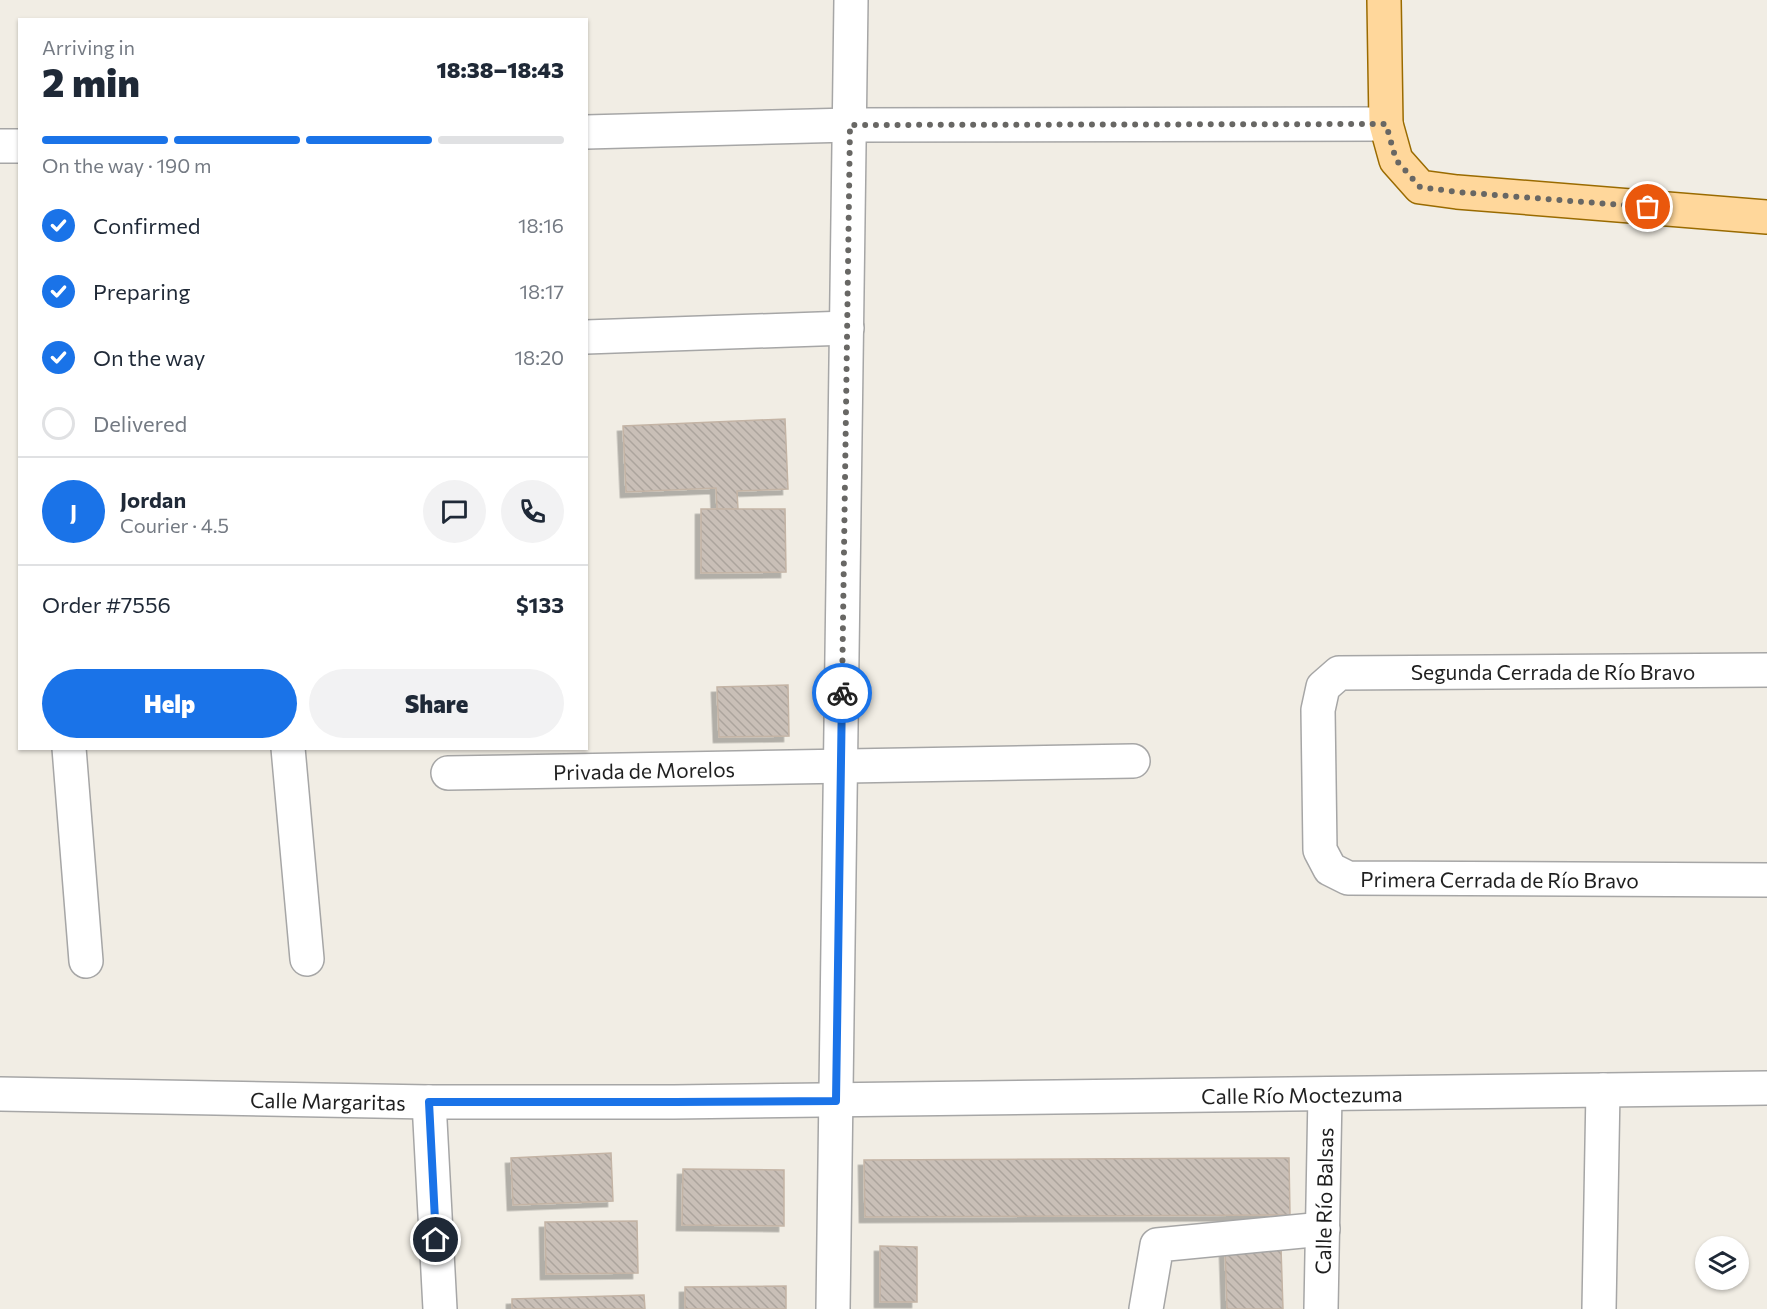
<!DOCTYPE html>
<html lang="en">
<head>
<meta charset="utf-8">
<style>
	:root { --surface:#fff; --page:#f2f2f3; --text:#1f2937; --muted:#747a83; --line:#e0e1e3; --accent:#1a73e8 }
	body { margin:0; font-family:Commissioner,sans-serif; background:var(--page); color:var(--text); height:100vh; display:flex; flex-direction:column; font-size:22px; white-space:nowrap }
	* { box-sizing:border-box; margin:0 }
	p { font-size:20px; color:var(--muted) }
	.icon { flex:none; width:33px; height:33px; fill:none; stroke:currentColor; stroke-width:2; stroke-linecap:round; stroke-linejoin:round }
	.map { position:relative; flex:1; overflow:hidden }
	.sheet { position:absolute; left:18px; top:18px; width:570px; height:732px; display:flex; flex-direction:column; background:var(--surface); border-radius:0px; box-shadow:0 2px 4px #0004 }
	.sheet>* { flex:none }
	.buttons { position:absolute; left:1695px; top:1236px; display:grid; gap:12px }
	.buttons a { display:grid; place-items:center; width:54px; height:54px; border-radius:50%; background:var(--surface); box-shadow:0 2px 4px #0004; font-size:30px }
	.pin { position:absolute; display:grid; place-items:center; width:51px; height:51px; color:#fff; margin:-26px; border:3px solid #fff; border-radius:50%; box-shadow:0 2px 6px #0007 }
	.courier { position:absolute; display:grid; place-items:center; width:60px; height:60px; margin:-30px; border:4px solid #1a73e8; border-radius:50%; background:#fff; color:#222; box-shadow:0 2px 8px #0007 }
	.summary em { font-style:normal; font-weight:800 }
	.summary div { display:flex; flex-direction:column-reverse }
	.summary { display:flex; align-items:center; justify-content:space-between; height:102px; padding:0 24px }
	h1 { font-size:39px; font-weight:800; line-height:45px }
	.bar { display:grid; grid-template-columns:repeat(4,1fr); gap:9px 6px; align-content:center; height:72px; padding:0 24px }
	.bar i { height:8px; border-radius:4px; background:var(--line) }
	.bar .current { background:var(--accent) }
	.bar p { grid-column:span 4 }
	.line { display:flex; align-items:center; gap:15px; padding:0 24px; border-top:2px solid var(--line) }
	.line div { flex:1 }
	.round { display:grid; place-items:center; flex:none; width:63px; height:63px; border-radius:32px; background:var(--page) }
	ol { padding:0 24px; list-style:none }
	li { display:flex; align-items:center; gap:18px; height:66px }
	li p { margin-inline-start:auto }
	li .icon { padding:6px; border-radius:50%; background:var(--accent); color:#fff; stroke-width:4 }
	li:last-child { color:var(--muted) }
	li i { width:33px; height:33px; border:3px solid var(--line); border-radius:50% }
	.primary-button { display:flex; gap:12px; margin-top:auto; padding:12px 24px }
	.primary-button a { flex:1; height:69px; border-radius:36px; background:var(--accent); color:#fff; font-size:24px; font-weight:800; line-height:69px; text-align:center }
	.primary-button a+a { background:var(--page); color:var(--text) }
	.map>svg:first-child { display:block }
</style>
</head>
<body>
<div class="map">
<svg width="1767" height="1309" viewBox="0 0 1767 1309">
	<defs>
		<pattern id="building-back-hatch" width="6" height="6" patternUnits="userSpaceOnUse" patternTransform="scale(1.5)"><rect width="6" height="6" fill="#c9bfb7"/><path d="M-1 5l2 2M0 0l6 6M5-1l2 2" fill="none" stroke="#aca49d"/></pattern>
		<filter id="shadow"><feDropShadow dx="-5.5" dy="5.5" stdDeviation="0" flood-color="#0004"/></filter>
	</defs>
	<rect width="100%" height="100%" fill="#f1ede4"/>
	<g fill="url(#building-back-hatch)" stroke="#c4b4a5" stroke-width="1.5" filter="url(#shadow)">
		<path d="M785 419 788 489 737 491 738 509H717L716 488 626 492 623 426Z"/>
		<path d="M701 509H785L786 572 701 573Z"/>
		<path d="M788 685 789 736 719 737 717 687Z"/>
		<path d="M611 1153 613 1201 513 1205 511 1158Z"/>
		<path d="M1289 1158 1290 1215 865 1217 864 1160Z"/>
		<path d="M683 1169 784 1170V1226L682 1225Z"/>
		<path d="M637 1221 638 1273 546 1274 545 1222Z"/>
		<path d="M880 1246 917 1247V1302H880Z"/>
		<path d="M1281 1248 1283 1309H1227L1225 1249Z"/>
		<path d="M786 1286V1309H685V1287Z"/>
		<path d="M644 1295 645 1309H512V1299Z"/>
	</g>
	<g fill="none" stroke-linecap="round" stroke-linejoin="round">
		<defs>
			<g id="minor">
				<path d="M586 132 850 125 1386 124"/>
				<path d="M0 146H20"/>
				<path d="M586 337 847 328"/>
				<path id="s1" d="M1767 670 1339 673 1323 687 1318 710 1320 850 1330 869 1348 878 1767 880"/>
				<path d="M69 748 86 961"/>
				<path d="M288 748 307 959"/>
				<path id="s2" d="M448 773 1133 761"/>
				<path id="s3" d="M0 1094 429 1102H674L1767 1088"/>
				<path d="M429 1102 440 1309"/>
				<path d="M833 1309 851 0"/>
				<path d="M1146 1309 1157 1245 1323 1229"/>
				<path id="s4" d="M1321 1309 1325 1094"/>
				<path d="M1599 1309 1603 1090"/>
			</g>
			<path id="major" d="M1384 0 1386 124 1396 160 1420 187 1457 192 1767 217"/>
		</defs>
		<use href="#minor" stroke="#a6a6a6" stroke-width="36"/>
		<use href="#major" stroke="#9a6b00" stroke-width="36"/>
		<use href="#minor" stroke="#fff" stroke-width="33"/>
		<use href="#major" stroke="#ffd79b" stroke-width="33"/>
	</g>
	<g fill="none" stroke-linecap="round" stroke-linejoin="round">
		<path stroke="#686764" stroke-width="6" stroke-dasharray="0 10.8" d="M842 693 850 125 1386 124 1396 160 1420 187 1457 192 1648 207"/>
		<path stroke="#1a73e8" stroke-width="8" d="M436 1240 429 1102H674L836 1101 842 693"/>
	</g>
	<g text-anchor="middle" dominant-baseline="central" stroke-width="6" stroke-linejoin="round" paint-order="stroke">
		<g font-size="21" fill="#1f1f1f" stroke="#fff">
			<text x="1553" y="671">Segunda Cerrada de Río Bravo</text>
			<text stroke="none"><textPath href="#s2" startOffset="196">Privada de Morelos</textPath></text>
			<text stroke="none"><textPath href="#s1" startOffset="806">Primera Cerrada de Río Bravo</textPath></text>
			<text stroke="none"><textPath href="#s3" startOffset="1302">Calle Río Moctezuma</textPath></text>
			<text stroke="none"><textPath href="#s3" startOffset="328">Calle Margaritas</textPath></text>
			<text stroke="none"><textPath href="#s4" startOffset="108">Calle Río Balsas</textPath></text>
		</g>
	</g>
</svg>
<div class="buttons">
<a><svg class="icon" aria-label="layers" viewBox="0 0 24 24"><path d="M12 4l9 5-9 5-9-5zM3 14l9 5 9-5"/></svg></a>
</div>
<div class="pin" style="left:1648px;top:207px;background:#ea580c"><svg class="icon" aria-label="bag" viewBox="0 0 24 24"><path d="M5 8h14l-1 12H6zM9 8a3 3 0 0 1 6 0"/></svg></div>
<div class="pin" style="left:436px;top:1240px;background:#1f2937"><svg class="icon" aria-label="home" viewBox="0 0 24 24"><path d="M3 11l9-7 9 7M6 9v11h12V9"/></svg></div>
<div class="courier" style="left:842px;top:693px"><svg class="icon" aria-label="bike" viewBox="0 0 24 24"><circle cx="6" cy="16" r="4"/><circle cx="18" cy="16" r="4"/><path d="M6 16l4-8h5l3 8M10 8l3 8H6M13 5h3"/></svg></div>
<section class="sheet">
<div class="summary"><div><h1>2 min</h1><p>Arriving in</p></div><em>18:38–18:43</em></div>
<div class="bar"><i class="current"></i><i class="current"></i><i class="current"></i><i></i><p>On the way · 190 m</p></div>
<ol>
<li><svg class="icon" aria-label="check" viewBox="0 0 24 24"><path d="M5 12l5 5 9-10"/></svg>Confirmed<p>18:16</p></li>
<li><svg class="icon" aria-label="check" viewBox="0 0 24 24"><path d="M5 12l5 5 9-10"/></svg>Preparing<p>18:17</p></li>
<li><svg class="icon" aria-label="check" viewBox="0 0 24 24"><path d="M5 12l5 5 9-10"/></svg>On the way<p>18:20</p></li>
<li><i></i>Delivered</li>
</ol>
<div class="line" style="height:108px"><b class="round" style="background:var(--accent);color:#fff">J</b><div><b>Jordan</b><p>Courier · 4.5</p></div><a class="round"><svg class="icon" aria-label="chat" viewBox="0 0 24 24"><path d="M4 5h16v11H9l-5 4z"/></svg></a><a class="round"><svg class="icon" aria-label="phone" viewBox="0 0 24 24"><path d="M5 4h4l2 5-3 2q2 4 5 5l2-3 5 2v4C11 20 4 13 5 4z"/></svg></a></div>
<div class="line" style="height:78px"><div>Order #7556</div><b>$133</b></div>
<div class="primary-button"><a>Help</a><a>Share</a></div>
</section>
</div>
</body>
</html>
